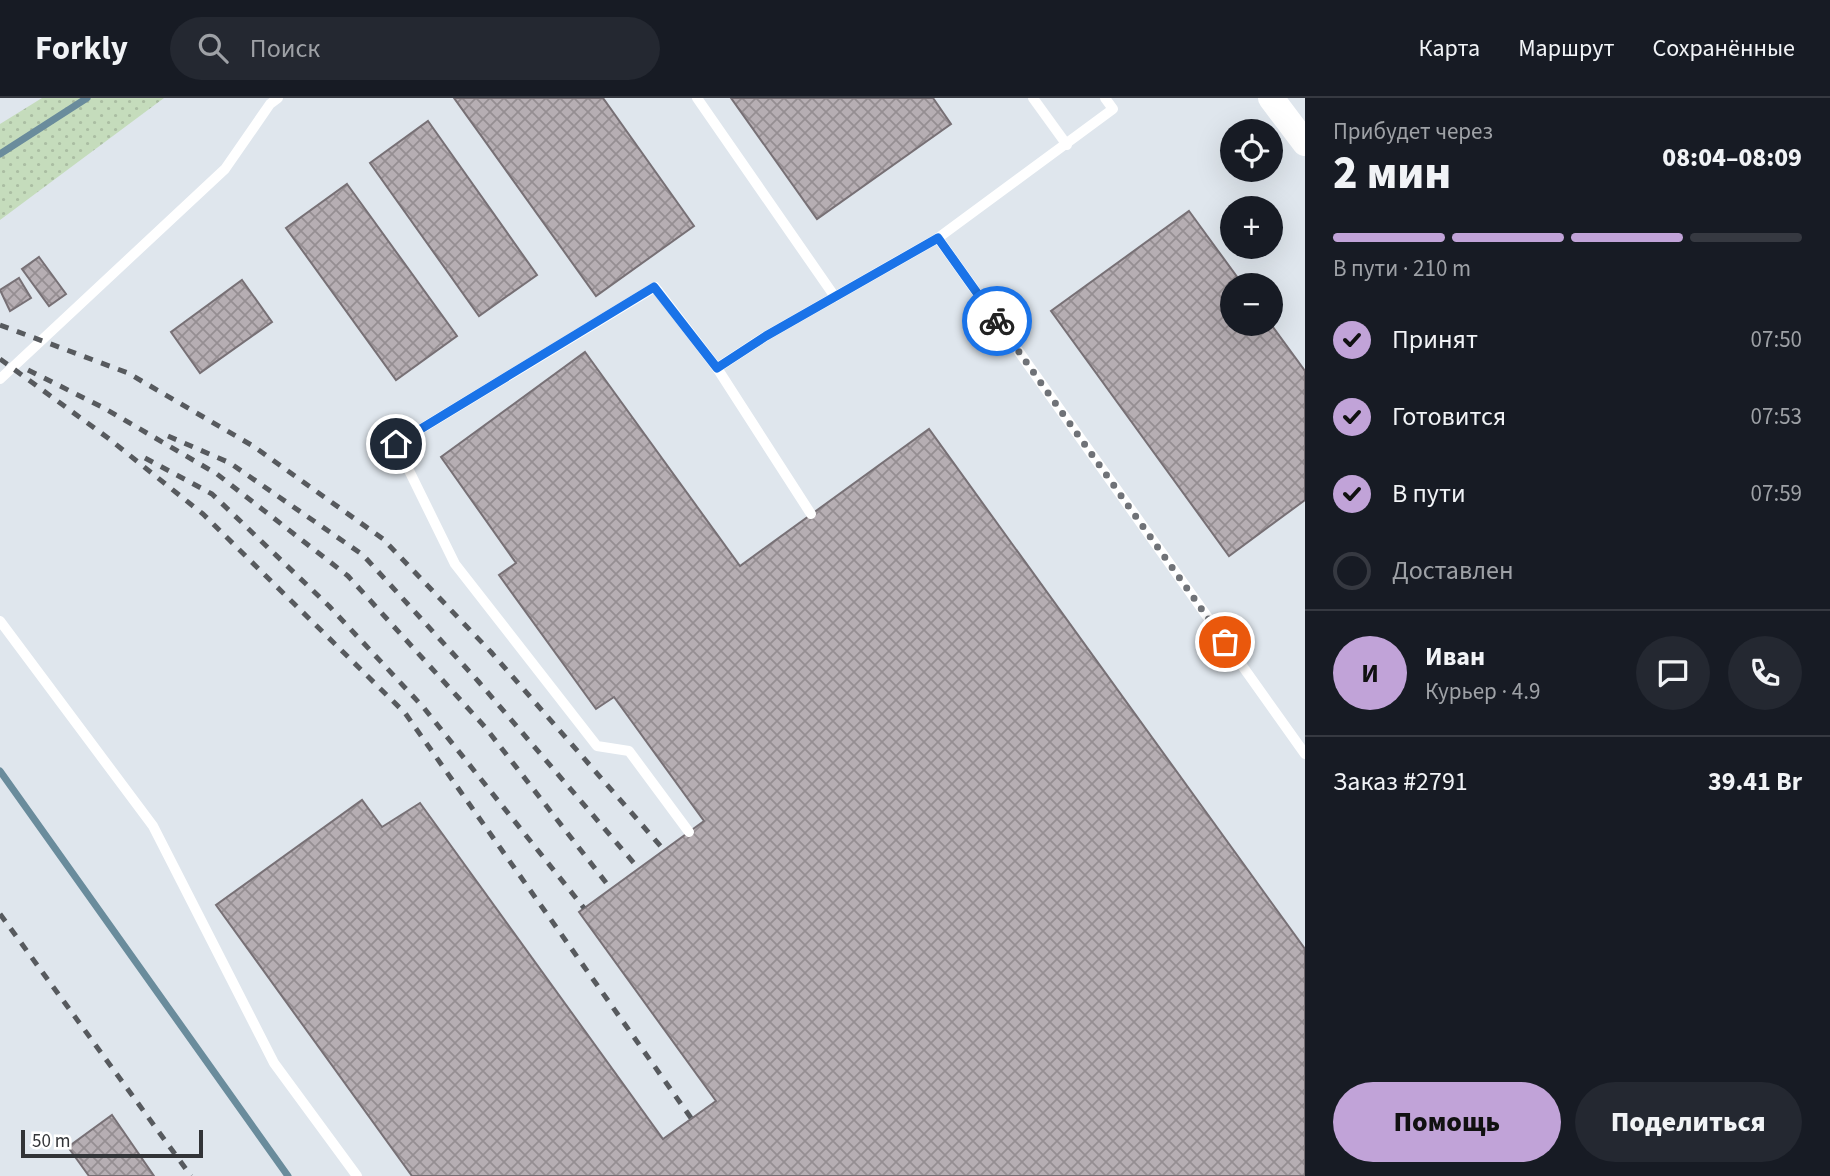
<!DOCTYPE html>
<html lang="ru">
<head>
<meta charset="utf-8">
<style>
	:root { --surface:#171b24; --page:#242831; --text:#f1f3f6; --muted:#9ea1a6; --line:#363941; --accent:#c1a3d8 }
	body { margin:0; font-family:"Source Sans 3",sans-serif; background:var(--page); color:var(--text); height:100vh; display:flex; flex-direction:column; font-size:26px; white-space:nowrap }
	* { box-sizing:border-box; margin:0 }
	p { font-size:23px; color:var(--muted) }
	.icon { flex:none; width:38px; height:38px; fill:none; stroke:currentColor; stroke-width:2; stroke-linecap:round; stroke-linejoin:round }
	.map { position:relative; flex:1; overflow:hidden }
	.drawer { display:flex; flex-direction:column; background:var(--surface); width:525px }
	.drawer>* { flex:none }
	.buttons { position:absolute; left:1220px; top:21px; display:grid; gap:14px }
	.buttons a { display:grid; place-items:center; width:63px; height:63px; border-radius:50%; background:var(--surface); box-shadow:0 7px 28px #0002; font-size:35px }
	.scale { position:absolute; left:21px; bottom:18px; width:182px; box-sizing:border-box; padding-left:7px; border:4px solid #323437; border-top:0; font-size:19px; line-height:24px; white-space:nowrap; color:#323437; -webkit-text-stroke:5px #fff; paint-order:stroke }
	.pin { position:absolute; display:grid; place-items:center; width:60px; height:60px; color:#fff; margin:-30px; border:4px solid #fff; border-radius:50%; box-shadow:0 2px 7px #0007 }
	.courier { position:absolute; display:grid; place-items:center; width:70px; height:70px; margin:-35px; border:5px solid #1a73e8; border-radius:50%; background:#fff; color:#222; box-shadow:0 2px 9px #0007 }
	.headline em { font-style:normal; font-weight:800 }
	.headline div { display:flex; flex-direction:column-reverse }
	.headline { display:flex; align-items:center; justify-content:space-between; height:119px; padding:0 28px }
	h1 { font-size:46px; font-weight:800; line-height:52px }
	.bar { display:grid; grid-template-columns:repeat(4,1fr); gap:10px 7px; align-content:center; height:84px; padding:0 28px }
	.bar i { height:9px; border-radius:5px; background:var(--line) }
	.bar .current { background:var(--accent) }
	.bar p { grid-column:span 4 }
	.line { display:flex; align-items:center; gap:18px; padding:0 28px; border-top:2px solid var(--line) }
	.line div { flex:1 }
	.round { display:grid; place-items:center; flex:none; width:74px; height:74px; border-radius:37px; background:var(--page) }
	ol { padding:0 28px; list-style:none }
	li { display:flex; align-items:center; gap:21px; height:77px }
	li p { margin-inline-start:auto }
	li .icon { padding:7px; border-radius:50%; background:var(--accent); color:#111; stroke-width:4 }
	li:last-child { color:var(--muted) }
	li i { width:38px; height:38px; border:4px solid var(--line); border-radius:50% }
	.button { display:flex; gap:14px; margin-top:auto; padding:14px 28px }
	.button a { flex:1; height:80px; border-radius:42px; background:var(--accent); color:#111; font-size:28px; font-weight:800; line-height:80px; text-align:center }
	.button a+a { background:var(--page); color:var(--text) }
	header { display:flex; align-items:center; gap:42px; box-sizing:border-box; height:98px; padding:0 35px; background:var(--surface); border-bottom:2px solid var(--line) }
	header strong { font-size:33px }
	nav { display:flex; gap:38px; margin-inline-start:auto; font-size:24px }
	.search { width:490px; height:63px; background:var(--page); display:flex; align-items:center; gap:18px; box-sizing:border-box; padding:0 24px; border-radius:38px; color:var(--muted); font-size:26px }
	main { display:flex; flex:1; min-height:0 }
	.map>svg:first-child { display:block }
</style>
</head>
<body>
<header>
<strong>Forkly</strong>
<div class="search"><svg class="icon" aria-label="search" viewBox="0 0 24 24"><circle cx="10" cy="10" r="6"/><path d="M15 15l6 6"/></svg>Поиск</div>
<nav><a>Карта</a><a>Маршрут</a><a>Сохранённые</a></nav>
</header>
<main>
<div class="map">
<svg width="1305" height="1078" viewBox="0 0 1305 1078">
	<defs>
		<pattern id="grass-dots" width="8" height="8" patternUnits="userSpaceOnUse" patternTransform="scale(1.75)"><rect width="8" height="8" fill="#c5dcbc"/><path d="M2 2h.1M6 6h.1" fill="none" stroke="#aabda2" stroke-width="1.8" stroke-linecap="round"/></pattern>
		<pattern id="building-cross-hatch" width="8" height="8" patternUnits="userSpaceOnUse" patternTransform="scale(1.75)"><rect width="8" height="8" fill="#b6aeb3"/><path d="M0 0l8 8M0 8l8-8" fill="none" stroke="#958e92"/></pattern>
	</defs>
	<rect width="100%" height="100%" fill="#dfe6ed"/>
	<path fill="url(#grass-dots)" d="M42 0H164L0 122V26Z"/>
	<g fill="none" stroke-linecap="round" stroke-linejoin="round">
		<g stroke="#6a8c9c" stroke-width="7">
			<path d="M0 56 87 0"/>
			<path d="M0 673 288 1078"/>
		</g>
	</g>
	<g fill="url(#building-cross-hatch)" stroke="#777075" stroke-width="2">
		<path d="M454 0H603L694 128 596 198Z"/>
		<path d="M731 0H933L951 26 817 121Z"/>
		<path d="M428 23 537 177 479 218 370 65Z"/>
		<path d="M347 86 457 238 396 282 286 130Z"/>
		<path d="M1189 113 1243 187H1232V226L1270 225 1305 273V402L1229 458 1051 213Z"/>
		<path d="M39 159 66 196 49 208 22 171Z"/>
		<path d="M19 180 31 200 10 213 0 192Z"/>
		<path d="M242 182 272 224 200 275 171 234Z"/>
		<path d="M585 254 740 468 929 331 1305 851V1078H412L216 807 362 702 382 729 420 705 663 1041 716 1003 579 814 704 723 614 599 596 611 499 477 516 465 441 359Z"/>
		<path d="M112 1017 154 1078H89L68 1049Z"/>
	</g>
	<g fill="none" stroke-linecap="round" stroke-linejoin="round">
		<g stroke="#fff" stroke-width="10">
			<path d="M697 0 835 199"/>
			<path d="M1033 0 1067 47"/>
			<path d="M938 140 1305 656"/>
			<path d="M717 270 811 416"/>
			<path d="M0 281 225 71 270 6 278 0"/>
			<path d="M0 523 153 728 274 965 357 1078"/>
			<path d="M689 734 629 653 597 648 455 466 396 346 655 189 717 270 766 238 938 140 1113 11 1105 0"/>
		</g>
		<path stroke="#fff" stroke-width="26" d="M1271 0 1305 45"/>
		<g stroke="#575a5e" stroke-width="5" stroke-dasharray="9 9" stroke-linecap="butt">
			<path d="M0 227 128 275 253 348 383 441 491 554 664 752"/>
			<path d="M0 261 108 340 203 416 405 615 691 1020"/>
			<path d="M28 272 104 310 217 376 348 478 485 629 611 791"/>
			<path d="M168 338 230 365 363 457 478 583 639 771"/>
			<path d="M145 360 212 396 329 508 424 610 584 810"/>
			<path d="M0 816 191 1078"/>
		</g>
	</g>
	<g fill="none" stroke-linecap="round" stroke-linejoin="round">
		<path stroke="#6f7277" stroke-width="7" stroke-dasharray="0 12.6" d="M997 223 1225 544"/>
		<path stroke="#1a73e8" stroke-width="9" d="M396 346 654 189 717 270 766 238 938 140 997 223"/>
	</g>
</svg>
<div class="buttons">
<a><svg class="icon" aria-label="locate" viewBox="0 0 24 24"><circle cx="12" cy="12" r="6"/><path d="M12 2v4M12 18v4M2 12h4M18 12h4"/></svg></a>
<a>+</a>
<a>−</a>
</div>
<div class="scale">50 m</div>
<div class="pin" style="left:1225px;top:544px;background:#ea580c"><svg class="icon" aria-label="bag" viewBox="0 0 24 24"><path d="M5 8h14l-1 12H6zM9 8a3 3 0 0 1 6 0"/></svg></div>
<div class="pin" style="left:396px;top:346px;background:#1f2937"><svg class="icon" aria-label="home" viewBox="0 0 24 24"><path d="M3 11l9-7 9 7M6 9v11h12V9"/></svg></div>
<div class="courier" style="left:997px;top:223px"><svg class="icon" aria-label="bike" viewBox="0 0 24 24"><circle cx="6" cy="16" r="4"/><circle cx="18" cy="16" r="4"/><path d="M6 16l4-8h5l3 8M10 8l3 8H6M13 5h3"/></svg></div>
</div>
<section class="drawer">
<div class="headline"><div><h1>2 мин</h1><p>Прибудет через</p></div><em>08:04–08:09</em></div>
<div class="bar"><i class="current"></i><i class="current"></i><i class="current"></i><i></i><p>В пути · 210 m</p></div>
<ol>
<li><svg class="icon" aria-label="check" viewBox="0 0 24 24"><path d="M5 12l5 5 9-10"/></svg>Принят<p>07:50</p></li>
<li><svg class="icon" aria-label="check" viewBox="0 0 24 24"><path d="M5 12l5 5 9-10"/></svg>Готовится<p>07:53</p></li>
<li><svg class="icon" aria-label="check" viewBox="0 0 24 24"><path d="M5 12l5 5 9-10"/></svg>В пути<p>07:59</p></li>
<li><i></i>Доставлен</li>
</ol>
<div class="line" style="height:126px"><b class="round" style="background:var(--accent);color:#111">И</b><div><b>Иван</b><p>Курьер · 4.9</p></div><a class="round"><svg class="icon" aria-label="chat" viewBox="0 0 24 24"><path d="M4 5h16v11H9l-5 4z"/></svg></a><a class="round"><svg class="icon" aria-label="phone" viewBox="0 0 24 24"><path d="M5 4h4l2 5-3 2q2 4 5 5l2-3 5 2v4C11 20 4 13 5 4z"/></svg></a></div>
<div class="line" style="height:91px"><div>Заказ #2791</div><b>39.41 Br</b></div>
<div class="button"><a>Помощь</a><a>Поделиться</a></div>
</section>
</main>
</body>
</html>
